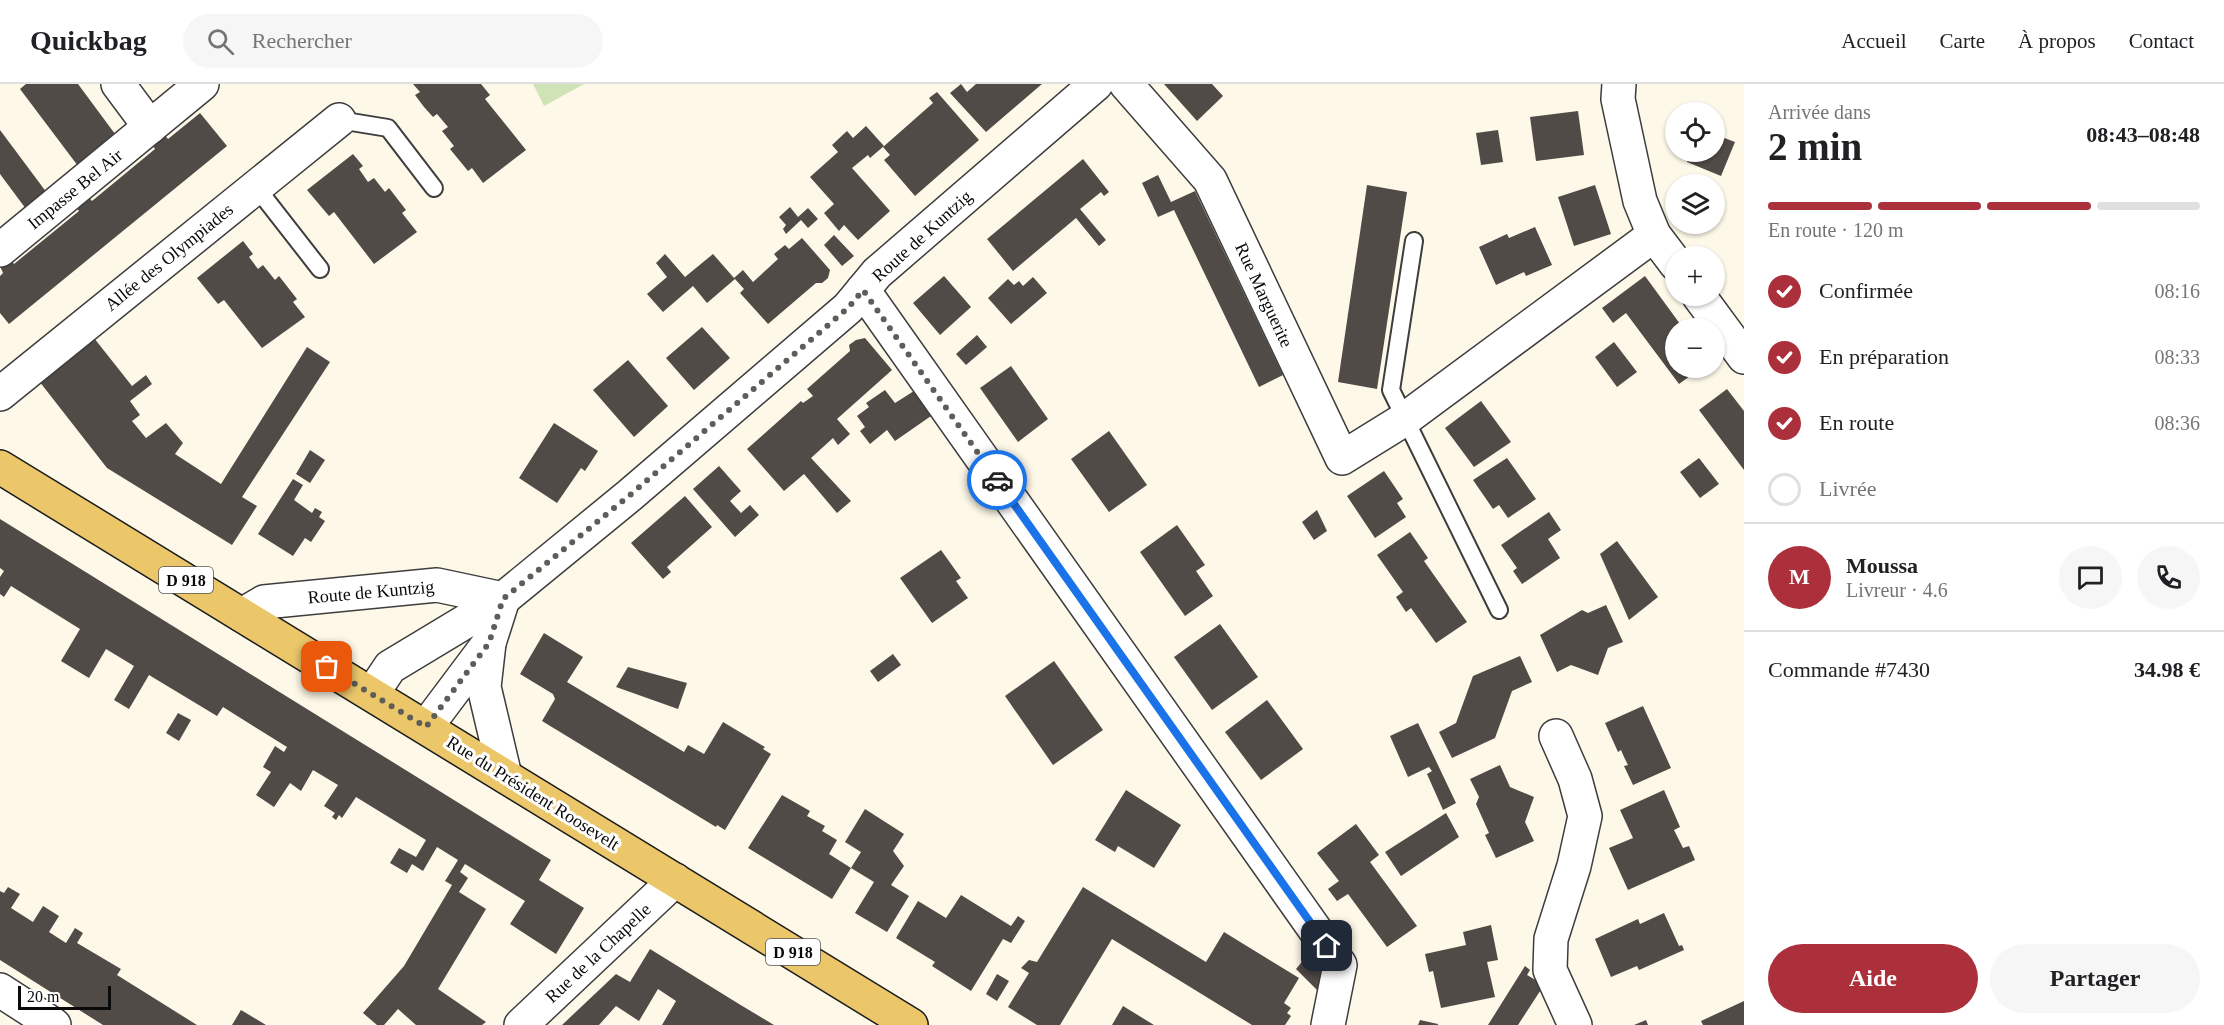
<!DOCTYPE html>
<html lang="fr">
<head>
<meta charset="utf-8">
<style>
	:root { --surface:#fff; --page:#f6f6f6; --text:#202124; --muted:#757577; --line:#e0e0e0; --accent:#ab303b }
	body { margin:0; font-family:"Times New Roman",serif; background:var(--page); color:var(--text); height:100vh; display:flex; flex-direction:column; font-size:22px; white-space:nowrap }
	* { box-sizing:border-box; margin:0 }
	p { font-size:20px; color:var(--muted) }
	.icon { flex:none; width:33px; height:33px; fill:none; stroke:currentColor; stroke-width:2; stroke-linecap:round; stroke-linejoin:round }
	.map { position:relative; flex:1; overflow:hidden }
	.drawer { display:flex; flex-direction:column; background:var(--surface); width:480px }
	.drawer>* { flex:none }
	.controls { position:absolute; left:1665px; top:18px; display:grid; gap:12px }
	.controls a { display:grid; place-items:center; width:60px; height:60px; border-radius:50%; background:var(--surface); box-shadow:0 2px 4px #0004; font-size:30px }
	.scale { position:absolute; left:18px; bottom:15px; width:93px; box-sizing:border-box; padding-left:6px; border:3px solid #0a0a0a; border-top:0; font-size:16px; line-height:21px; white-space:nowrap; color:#0a0a0a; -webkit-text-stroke:4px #fff; paint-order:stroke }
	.pin { position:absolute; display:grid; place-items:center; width:51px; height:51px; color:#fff; margin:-26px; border-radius:12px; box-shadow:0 3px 9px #0006 }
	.courier { position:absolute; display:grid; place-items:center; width:60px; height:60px; margin:-30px; border:4px solid #1a73e8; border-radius:50%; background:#fff; color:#222; box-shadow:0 2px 8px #0007 }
	.overview em { font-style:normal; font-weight:700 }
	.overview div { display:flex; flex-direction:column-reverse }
	.overview { display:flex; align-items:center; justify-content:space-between; height:102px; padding:0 24px }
	h1 { font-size:39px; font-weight:700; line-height:45px }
	.bar { display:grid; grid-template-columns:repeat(4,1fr); gap:9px 6px; align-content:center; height:72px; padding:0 24px }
	.bar i { height:8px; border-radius:4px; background:var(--line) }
	.bar .active { background:var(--accent) }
	.bar p { grid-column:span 4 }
	.line { display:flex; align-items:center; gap:15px; padding:0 24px; border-top:2px solid var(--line) }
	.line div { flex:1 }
	.round { display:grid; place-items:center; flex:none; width:63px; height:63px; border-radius:32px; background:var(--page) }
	ol { padding:0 24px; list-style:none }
	li { display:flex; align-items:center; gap:18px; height:66px }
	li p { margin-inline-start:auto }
	li .icon { padding:6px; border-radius:50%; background:var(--accent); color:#fff; stroke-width:4 }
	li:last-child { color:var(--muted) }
	li i { width:33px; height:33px; border:3px solid var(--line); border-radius:50% }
	.button { display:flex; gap:12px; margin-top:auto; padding:12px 24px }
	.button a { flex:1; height:69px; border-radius:36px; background:var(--accent); color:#fff; font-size:24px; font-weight:700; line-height:69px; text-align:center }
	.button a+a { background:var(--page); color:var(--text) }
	header { display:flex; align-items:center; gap:36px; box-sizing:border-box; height:84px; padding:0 30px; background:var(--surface); border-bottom:2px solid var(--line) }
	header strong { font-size:28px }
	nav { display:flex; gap:33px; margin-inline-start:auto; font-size:21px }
	.search { width:420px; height:54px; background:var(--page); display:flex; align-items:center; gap:15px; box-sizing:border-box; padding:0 21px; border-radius:33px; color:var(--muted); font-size:22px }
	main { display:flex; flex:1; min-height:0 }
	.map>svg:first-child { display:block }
</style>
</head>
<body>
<header>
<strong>Quickbag</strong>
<div class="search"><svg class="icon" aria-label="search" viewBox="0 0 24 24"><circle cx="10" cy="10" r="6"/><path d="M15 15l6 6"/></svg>Rechercher</div>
<nav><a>Accueil</a><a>Carte</a><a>À propos</a><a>Contact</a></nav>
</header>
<main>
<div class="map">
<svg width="1744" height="941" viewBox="0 0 1744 941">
	<rect width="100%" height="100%" fill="#fdf8e8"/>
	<path fill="#cfe3b6" d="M533 0H584L544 22Z"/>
	<g fill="#514b47">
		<path d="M26 0H78L118 54 78 82 20 5Z"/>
		<path d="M413 0H481L490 11 485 15 526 66 483 99 472 84 468 87 450 65 454 62 442 47 448 43 437 30 433 33 424 23 415 11 420 8Z"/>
		<path d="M961 0 967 8 976 0H1042L986 48 950 9Z"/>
		<path d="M1164 0H1212L1223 12 1197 37Z"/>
		<path d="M937 8 979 56 915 112 884 76 890 71 883 63 933 19 929 14Z"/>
		<path d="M1578 27 1584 71 1536 77 1530 33Z"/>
		<path d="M200 29 227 62 9 240 0 229V192L3 189 0 182 10 174 14 180 79 127 74 121 87 111 92 117 155 65 151 59 163 49 168 55Z"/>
		<path d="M866 42 884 62 870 74 868 71 852 84 890 127 858 156 844 141 839 147 824 129 834 120 810 93 838 68 832 61 847 47 853 54Z"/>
		<path d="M0 46 47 109 26 125 0 90Z"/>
		<path d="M1498 46 1503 78 1481 81 1476 49Z"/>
		<path d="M1714 50 1735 58 1721 92 1687 78 1692 68H1714Z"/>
		<path d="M353 70 363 82 359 85 368 98 374 94 385 108 389 104 406 126 402 129 417 148 374 180 334 128 329 132 307 106Z"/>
		<path d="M1083 75 1109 108 1104 112 1101 108 1080 125 1106 156 1099 162 1076 134 1013 187 987 155Z"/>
		<path d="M1158 91 1171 118 1195 107 1283 291 1259 303 1174 126 1158 133 1152 120 1142 99Z"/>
		<path d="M1367 101 1407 108 1377 305 1338 298Z"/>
		<path d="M1595 101 1611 150 1574 162 1558 113Z"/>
		<path d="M790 123 798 133 808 124 818 135 808 144 801 136 786 150 783 145 786 141 779 133Z"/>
		<path d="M1535 143 1552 181 1526 192 1524 188 1496 201 1479 163 1507 150 1509 154Z"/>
		<path d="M834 151 854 172 842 182 824 161Z"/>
		<path d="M802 154 830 186 828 194 822 199H816L768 240 740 209 744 205 735 195 707 219 693 202 663 228 647 210 667 193 656 179 665 170 685 193 713 170 734 194 743 186 753 198 778 175 774 170 785 161 789 165Z"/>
		<path d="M243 157 253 170 249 173 258 185 263 181 275 196 279 192 297 215 293 218 305 233 262 264 224 216 218 220 197 194Z"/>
		<path d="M944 192 971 223 940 251 913 219Z"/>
		<path d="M1645 192 1683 244H1676V284H1701L1679 300 1626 229 1613 239 1602 224Z"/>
		<path d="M1033 193 1047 209 1011 240 988 214 1008 195 1014 201 1019 197 1023 202Z"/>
		<path d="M702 243 730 274 694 306 666 274Z"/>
		<path d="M977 251 987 263 966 281 956 270Z"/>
		<path d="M94 254 132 302 146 291 152 300 130 317 140 331 132 337 146 354 166 339 183 359 175 370 221 400 307 263 330 278 242 413 257 422 232 461 107 384 39 297Z"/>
		<path d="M865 254 892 286 837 335 850 350 838 361 833 354 811 374 851 417 837 429 804 390 784 407 747 365 801 317 803 319 813 312 807 305 850 267 849 261 856 256Z"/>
		<path d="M1614 258 1637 288 1617 303 1595 273Z"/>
		<path d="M628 276 668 322 634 353 593 306Z"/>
		<path d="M1011 282 1048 335 1018 358 980 304Z"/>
		<path d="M1727 305 1744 327V386L1699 326Z"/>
		<path d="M885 306 895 319 914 307 931 332 895 357 887 346 870 360 860 347 865 343 857 332 869 323 866 319Z"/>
		<path d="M1481 317 1511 358 1474 383 1445 344Z"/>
		<path d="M554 339 598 367 585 387 581 384 557 419 519 394Z"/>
		<path d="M1109 347 1147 401 1109 428 1071 375Z"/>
		<path d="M310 366 325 376 310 399 296 390Z"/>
		<path d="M1507 374 1536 415 1508 434 1499 421 1493 425 1473 396Z"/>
		<path d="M1699 374 1719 400 1700 414 1680 388Z"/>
		<path d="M719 382 741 407 730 417 741 429 750 421 759 431 735 453 693 405Z"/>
		<path d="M1384 387 1403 415 1397 419 1406 433 1375 454 1347 412Z"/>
		<path d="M293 395 303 401 294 416 312 429 315 424 322 428 319 433 325 437 311 458 305 454 293 472 258 450Z"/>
		<path d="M685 412 712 443 667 483 671 488 663 495 631 459Z"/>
		<path d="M1317 426 1327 447 1314 456 1302 438Z"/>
		<path d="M1549 428 1561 446 1548 455 1560 474 1522 500 1513 487 1517 484 1501 461Z"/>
		<path d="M0 435 551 776 539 796 584 824 556 870 510 840 525 817 465 780 460 788 468 794 459 808 486 825 438 905 486 938 482 941H416L398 925 384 941H377L363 929 404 882 452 801 445 797 458 776 437 763 423 787 412 780 407 789 390 779 399 764 416 773 426 756 356 713 342 734 339 731 336 736 332 733 335 729 324 722 338 701 313 686 301 707 290 699 274 723 256 711 271 688 263 683 275 662 284 668 287 663 223 623 217 632 149 591 129 625 114 616 134 582 106 565 89 594 61 577 80 545 11 502 4 513 0 510V493L4 487 0 484Z"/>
		<path d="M1177 441 1205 481 1196 487 1213 512 1185 532 1140 468Z"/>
		<path d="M1410 448 1428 474 1424 477 1467 538 1436 559 1411 524 1406 528 1396 513 1403 508 1377 471Z"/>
		<path d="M1617 457 1658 513 1629 536 1600 470Z"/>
		<path d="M941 466 961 494 956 497 968 514 932 539 900 494Z"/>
		<path d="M1606 521 1623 558 1608 564 1598 591 1571 581 1557 588 1540 551 1582 526 1588 529Z"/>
		<path d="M1220 540 1258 593 1212 626 1174 573Z"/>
		<path d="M544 549 583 573 567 598 684 668 688 661 704 670 723 638 765 663 763 665 771 670 725 746 717 741 716 743 542 637 555 615 553 610 520 590Z"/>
		<path d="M893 570 901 581 878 598 870 587Z"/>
		<path d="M1520 572 1532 598 1512 607 1495 654 1452 674 1439 648 1456 639 1473 592Z"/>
		<path d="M1054 577 1103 646 1053 681 1005 612Z"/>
		<path d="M628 583 687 599 678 625 616 603Z"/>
		<path d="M1267 616 1303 665 1261 696 1225 648Z"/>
		<path d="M1643 622 1671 684 1633 701 1624 682 1628 681 1624 673 1621 666 1618 668 1605 639Z"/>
		<path d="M178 629 191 636 179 657 166 649Z"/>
		<path d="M1418 639 1456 719 1443 726 1427 690 1432 687 1429 683 1408 693 1390 652Z"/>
		<path d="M1500 681 1510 703 1534 713 1525 738 1534 757 1496 774 1485 751 1489 749 1476 720 1479 713 1470 695Z"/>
		<path d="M1126 706 1181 741 1154 784 1118 762 1115 768 1095 756Z"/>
		<path d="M1664 706 1680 743 1674 746 1683 764 1689 762 1695 776 1628 806 1609 764 1633 754 1620 726Z"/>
		<path d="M782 711 810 727 807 732 825 742 822 747 837 756 829 770 851 784 832 815 748 764Z"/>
		<path d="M865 725 904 750 893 767 904 782 891 801 909 812 887 848 855 829 874 798 851 784 861 768 845 758Z"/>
		<path d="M1446 729 1459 753 1401 792 1385 768Z"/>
		<path d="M1356 740 1379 771 1370 778 1417 842 1387 863 1348 810 1337 817 1328 805 1339 797 1317 769Z"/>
		<path d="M8 803 20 810 11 824 33 838 43 822 59 832 49 848 66 859 75 844 83 849 77 859 121 885 117 891 197 941H103L0 876V807L4 809Z"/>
		<path d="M1083 803 1206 878 1224 848 1299 894 1284 919 1291 924 1287 929 1291 932 1285 941H1252L1112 855 1060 941H1037L1008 923 1029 889 1021 884 1029 876 1037 878Z"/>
		<path d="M961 811 1011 842 1018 832 1025 837 1011 859 1003 855 971 907 932 882 935 878 896 854 918 817 946 834Z"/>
		<path d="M1664 829 1679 862 1682 861 1684 866 1639 886 1637 882 1611 893 1595 855 1638 835 1640 840Z"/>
		<path d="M1491 841 1498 876 1487 878 1495 913 1441 924 1433 887 1429 888 1425 870 1466 861 1463 848Z"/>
		<path d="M650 865 739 920 774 941H662L676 917 658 905 639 937 616 922 599 941H562L616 890 630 898Z"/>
		<path d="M1310 868 1324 888 1320 909 1296 885Z"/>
		<path d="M1525 882 1530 886 1527 891 1544 901 1518 941H1488Z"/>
		<path d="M997 890 1009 897 997 917 986 910Z"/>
		<path d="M1744 917V941H1703L1701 937Z"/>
		<path d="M1123 922 1154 941H1112Z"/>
		<path d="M241 926 266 941H232Z"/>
		<path d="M1420 936 1438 940V941H1418Z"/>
		<path d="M1646 936 1648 941H1634Z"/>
	</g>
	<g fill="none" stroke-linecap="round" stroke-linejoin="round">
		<defs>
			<g id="service">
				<path d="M339 36 388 44 434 104"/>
				<path d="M256 103 320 185"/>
				<path d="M1414 157 1391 306 1499 526"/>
			</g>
			<g id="minor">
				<path d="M118 0 150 43"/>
				<path d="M1126 0 1210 96 1342 374 1405 335 1654 151"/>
				<path d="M1619 0 1618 15 1640 117 1654 151 1676 180"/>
				<path d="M0 166 202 0"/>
				<path d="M863 206 1340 881 1328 941"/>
				<path d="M1699 212 1744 273"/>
				<path d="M0 310 339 36"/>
				<path d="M242 531 264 518 437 501 503 515"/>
				<path d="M1556 652 1575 695 1585 732 1574 782 1551 855 1550 886 1575 941"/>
				<path d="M0 906 54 941"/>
				<path d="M521 941 675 796"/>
			</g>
			<g id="tertiary">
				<path d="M503 515 489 559 484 603 505 692"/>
				<path d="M372 610 390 583 503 515 630 411 848 224 877 189 1096 0"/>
				<path d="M426 643 489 559"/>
			</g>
			<path id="primary" d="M0 383 911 941"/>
		</defs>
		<use href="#service" stroke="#3d3d3d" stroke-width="20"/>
		<use href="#minor" stroke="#3d3d3d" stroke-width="36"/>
		<use href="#tertiary" stroke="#3d3d3d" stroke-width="36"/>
		<use href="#primary" stroke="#1b1b1b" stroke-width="36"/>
		<use href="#service" stroke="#fff" stroke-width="16"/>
		<use href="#minor" stroke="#fff" stroke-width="33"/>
		<use href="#tertiary" stroke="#fff" stroke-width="33"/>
		<use href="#primary" stroke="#ebc76a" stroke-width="33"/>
	</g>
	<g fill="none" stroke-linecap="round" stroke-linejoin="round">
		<path stroke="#5f5d58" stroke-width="6" stroke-dasharray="0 10.8" d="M327 583 426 643 489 559 503 515 630 411 848 224 863 206 997 396"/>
		<path stroke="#1a73e8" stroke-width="8" d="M997 396 1327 862"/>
	</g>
	<g text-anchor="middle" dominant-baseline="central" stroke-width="6" stroke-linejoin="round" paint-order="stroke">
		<g fill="#fff" stroke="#545454" stroke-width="1.5">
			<rect x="159" y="483" width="54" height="26" rx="4.5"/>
			<rect x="766" y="855" width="54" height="26" rx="4.5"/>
		</g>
		<g font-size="16" font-weight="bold" fill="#0a0a0a">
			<text x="186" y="496">D 918</text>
			<text x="793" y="868">D 918</text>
		</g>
		<g font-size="18" fill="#0a0a0a" stroke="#fff">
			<text transform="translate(75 105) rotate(-39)">Impasse Bel Air</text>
			<text transform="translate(922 152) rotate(-42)">Route de Kuntzig</text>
			<text transform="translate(169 173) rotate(-39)">Allée des Olympiades</text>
			<text transform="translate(1264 211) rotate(65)">Rue Marguerite</text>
			<text transform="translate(371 508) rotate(-5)">Route de Kuntzig</text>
			<text transform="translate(533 709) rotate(32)">Rue du Président Roosevelt</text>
			<text transform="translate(598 869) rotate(-43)">Rue de la Chapelle</text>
		</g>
	</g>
</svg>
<div class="controls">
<a><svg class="icon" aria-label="locate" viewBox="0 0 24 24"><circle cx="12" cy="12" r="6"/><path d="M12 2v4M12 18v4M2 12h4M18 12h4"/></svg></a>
<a><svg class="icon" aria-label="layers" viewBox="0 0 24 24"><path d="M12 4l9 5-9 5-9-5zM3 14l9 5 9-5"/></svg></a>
<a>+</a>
<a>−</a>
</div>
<div class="scale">20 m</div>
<div class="pin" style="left:327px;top:583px;background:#ea580c"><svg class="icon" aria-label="bag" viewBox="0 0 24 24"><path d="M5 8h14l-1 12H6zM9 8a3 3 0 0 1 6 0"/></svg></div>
<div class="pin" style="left:1327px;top:862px;background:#1f2937"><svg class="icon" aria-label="home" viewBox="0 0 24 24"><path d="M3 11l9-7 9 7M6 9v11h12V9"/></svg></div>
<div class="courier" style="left:997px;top:396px"><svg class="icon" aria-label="car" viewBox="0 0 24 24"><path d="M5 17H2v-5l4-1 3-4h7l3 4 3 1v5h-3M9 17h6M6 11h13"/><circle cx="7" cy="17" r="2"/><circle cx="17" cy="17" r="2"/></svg></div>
</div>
<section class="drawer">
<div class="overview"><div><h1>2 min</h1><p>Arrivée dans</p></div><em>08:43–08:48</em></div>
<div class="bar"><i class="active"></i><i class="active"></i><i class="active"></i><i></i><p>En route · 120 m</p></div>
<ol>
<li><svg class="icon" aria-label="check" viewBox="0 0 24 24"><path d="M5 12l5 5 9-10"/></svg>Confirmée<p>08:16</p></li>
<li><svg class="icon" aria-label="check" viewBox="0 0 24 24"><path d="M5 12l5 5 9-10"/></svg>En préparation<p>08:33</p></li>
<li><svg class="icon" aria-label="check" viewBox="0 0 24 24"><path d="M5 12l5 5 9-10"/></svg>En route<p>08:36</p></li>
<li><i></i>Livrée</li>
</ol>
<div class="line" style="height:108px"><b class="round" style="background:var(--accent);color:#fff">M</b><div><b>Moussa</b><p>Livreur · 4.6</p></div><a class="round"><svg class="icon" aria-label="chat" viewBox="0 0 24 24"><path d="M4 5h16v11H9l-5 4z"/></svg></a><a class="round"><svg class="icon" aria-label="phone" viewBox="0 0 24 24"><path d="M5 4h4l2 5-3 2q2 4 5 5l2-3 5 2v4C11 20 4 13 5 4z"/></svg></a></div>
<div class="line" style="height:78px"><div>Commande #7430</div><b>34.98 €</b></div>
<div class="button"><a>Aide</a><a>Partager</a></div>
</section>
</main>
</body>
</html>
